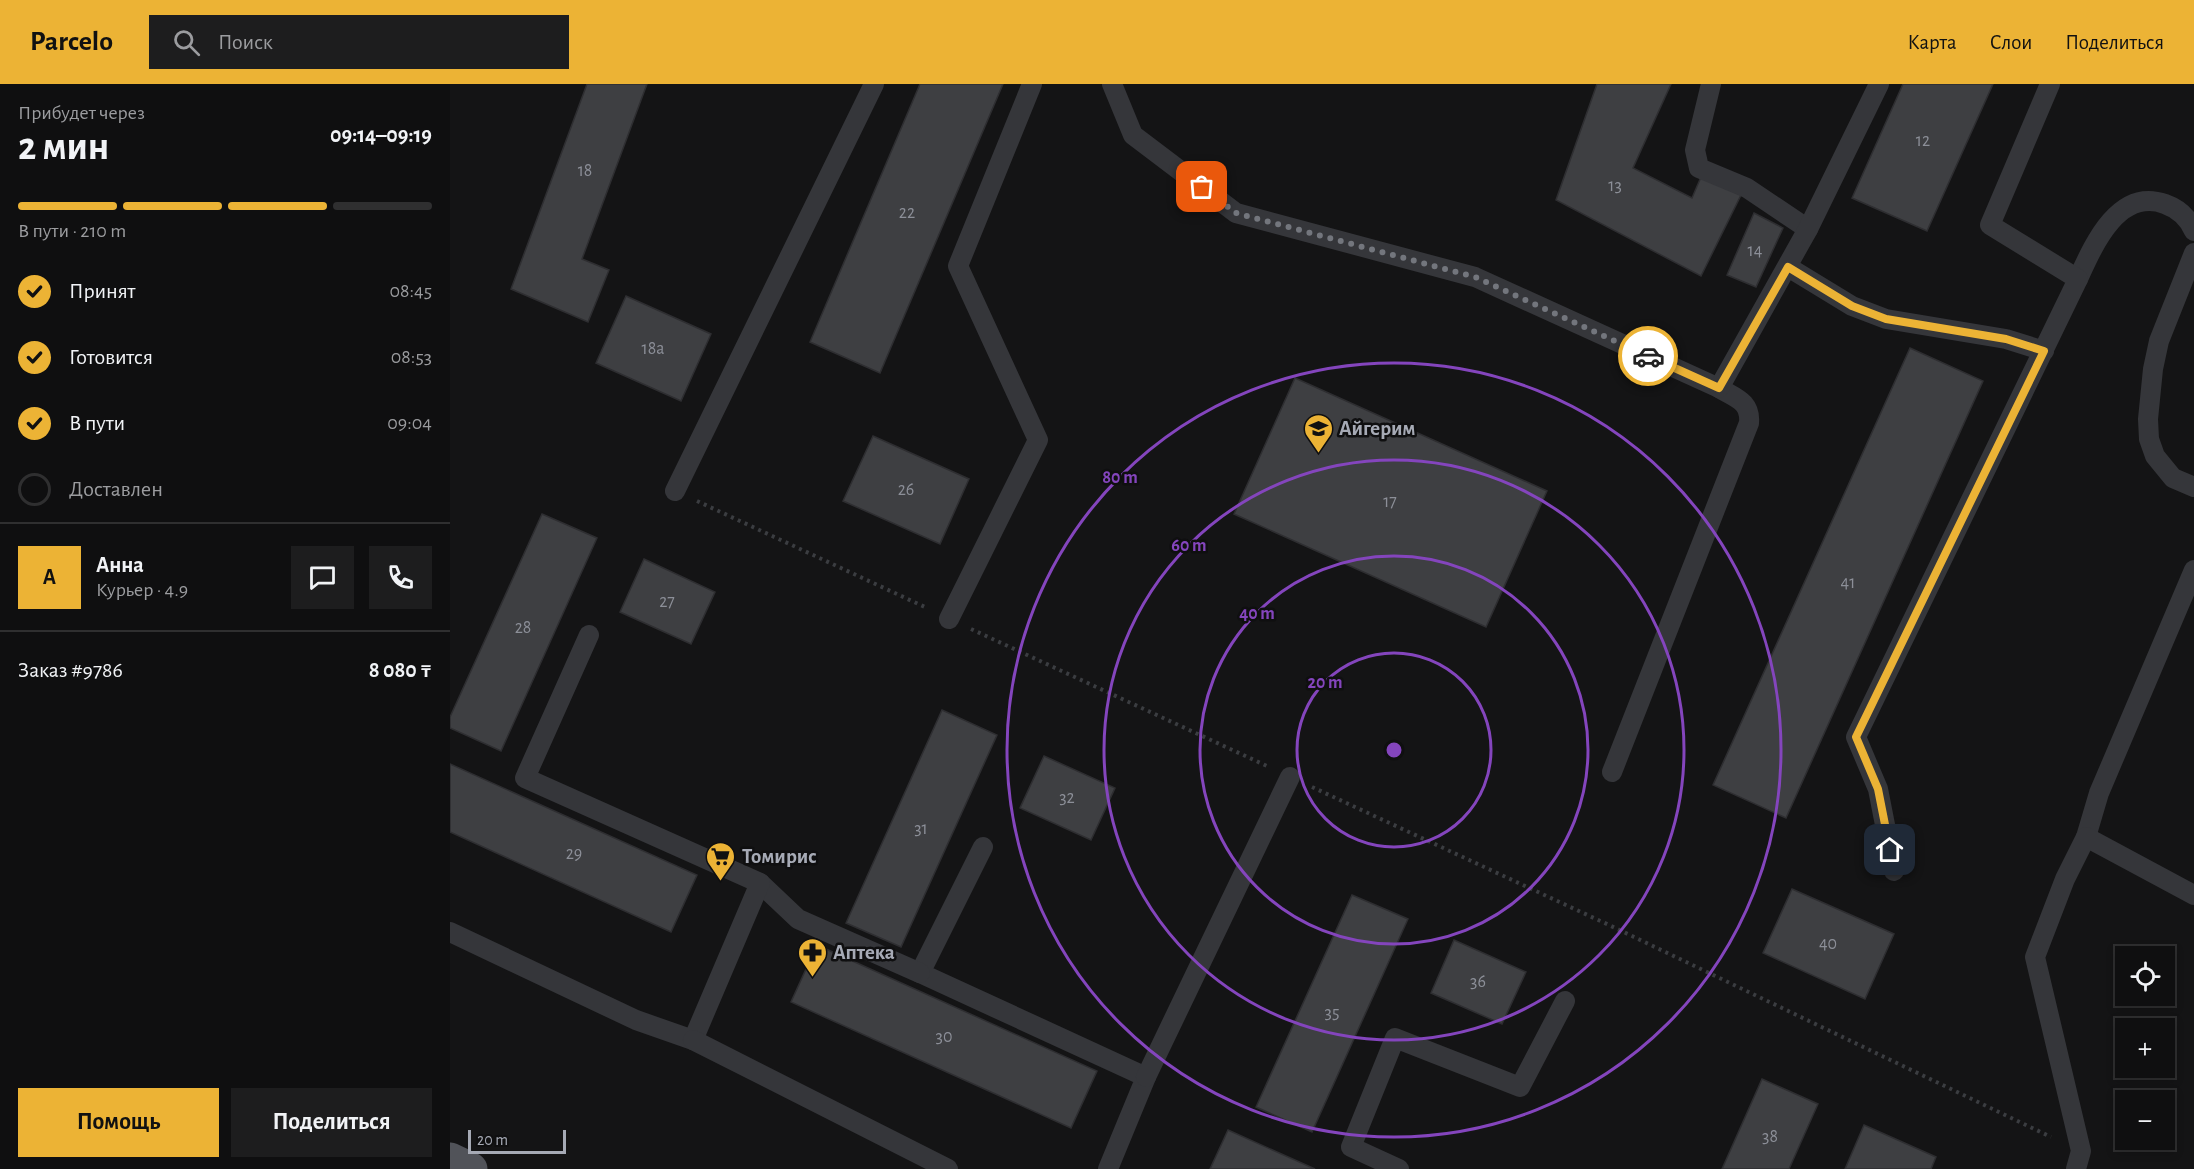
<!DOCTYPE html>
<html lang="ru">
<head>
<meta charset="utf-8">
<style>
	:root { --surface:#0f0f10; --page:#1d1d1e; --text:#f1f3f6; --muted:#9b9c9f; --line:#2f2f30; --accent:#ecb335 }
	body { margin:0; font-family:"Alegreya Sans",sans-serif; background:var(--page); color:var(--text); height:100vh; display:flex; flex-direction:column; font-size:22px; white-space:nowrap }
	* { box-sizing:border-box; margin:0 }
	p { font-size:20px; color:var(--muted) }
	.icon { flex:none; width:33px; height:33px; fill:none; stroke:currentColor; stroke-width:2; stroke-linecap:round; stroke-linejoin:round }
	.map { position:relative; flex:1; overflow:hidden }
	.details { display:flex; flex-direction:column; background:var(--surface); width:450px }
	.details>* { flex:none }
	.tools { position:absolute; left:1665px; top:862px; display:grid; gap:12px }
	.tools a { display:grid; place-items:center; width:60px; height:60px; border-radius:0px; background:var(--surface); box-shadow:0 3px 9px #0003,0 0 0 2px var(--line); font-size:30px }
	.scale { position:absolute; left:18px; bottom:15px; width:98px; box-sizing:border-box; padding-left:6px; border:3px solid #a6aab5; border-top:0; font-size:16px; line-height:21px; white-space:nowrap; color:#a6aab5; -webkit-text-stroke:4px #0f0f10; paint-order:stroke }
	.pin { position:absolute; display:grid; place-items:center; width:51px; height:51px; color:#fff; margin:-26px; border-radius:12px; box-shadow:0 3px 9px #0006 }
	.courier { position:absolute; display:grid; place-items:center; width:60px; height:60px; margin:-30px; border:4px solid #ecb335; border-radius:50%; background:#fff; color:#222; box-shadow:0 2px 8px #0007 }
	.headline em { font-style:normal; font-weight:600 }
	.headline div { display:flex; flex-direction:column-reverse }
	.headline { display:flex; align-items:center; justify-content:space-between; height:102px; padding:0 18px }
	h1 { font-size:39px; font-weight:600; line-height:45px }
	.bar { display:grid; grid-template-columns:repeat(4,1fr); gap:9px 6px; align-content:center; height:72px; padding:0 18px }
	.bar i { height:8px; border-radius:4px; background:var(--line) }
	.bar .on { background:var(--accent) }
	.bar p { grid-column:span 4 }
	.line { display:flex; align-items:center; gap:15px; padding:0 18px; border-top:2px solid var(--line) }
	.line div { flex:1 }
	.round { display:grid; place-items:center; flex:none; width:63px; height:63px; border-radius:0px; background:var(--page) }
	ol { padding:0 18px; list-style:none }
	li { display:flex; align-items:center; gap:18px; height:66px }
	li p { margin-inline-start:auto }
	li .icon { padding:6px; border-radius:50%; background:var(--accent); color:#111; stroke-width:4 }
	li:last-child { color:var(--muted) }
	li i { width:33px; height:33px; border:3px solid var(--line); border-radius:50% }
	.action { display:flex; gap:12px; margin-top:auto; padding:12px 18px }
	.action a { flex:1; height:69px; border-radius:0px; background:var(--accent); color:#111; font-size:24px; font-weight:600; line-height:69px; text-align:center }
	.action a+a { background:var(--page); color:var(--text) }
	header { display:flex; align-items:center; gap:36px; box-sizing:border-box; height:84px; padding:0 30px; background:var(--accent); color:#111 }
	header strong { font-size:28px }
	nav { display:flex; gap:33px; margin-inline-start:auto; font-size:21px }
	.search { width:420px; height:54px; background:var(--page); display:flex; align-items:center; gap:15px; box-sizing:border-box; padding:0 21px; border-radius:0px; color:var(--muted); font-size:22px }
	main { display:flex; flex:1; min-height:0 }
	.map>svg:first-child { display:block }
</style>
</head>
<body>
<header>
<strong>Parcelo</strong>
<div class="search"><svg class="icon" aria-label="search" viewBox="0 0 24 24"><circle cx="10" cy="10" r="6"/><path d="M15 15l6 6"/></svg>Поиск</div>
<nav><a>Карта</a><a>Слои</a><a>Поделиться</a></nav>
</header>
<main>
<section class="details">
<div class="headline"><div><h1>2 мин</h1><p>Прибудет через</p></div><em>09:14–09:19</em></div>
<div class="bar"><i class="on"></i><i class="on"></i><i class="on"></i><i></i><p>В пути · 210 m</p></div>
<ol>
<li><svg class="icon" aria-label="check" viewBox="0 0 24 24"><path d="M5 12l5 5 9-10"/></svg>Принят<p>08:45</p></li>
<li><svg class="icon" aria-label="check" viewBox="0 0 24 24"><path d="M5 12l5 5 9-10"/></svg>Готовится<p>08:53</p></li>
<li><svg class="icon" aria-label="check" viewBox="0 0 24 24"><path d="M5 12l5 5 9-10"/></svg>В пути<p>09:04</p></li>
<li><i></i>Доставлен</li>
</ol>
<div class="line" style="height:108px"><b class="round" style="background:var(--accent);color:#111">А</b><div><b>Анна</b><p>Курьер · 4.9</p></div><a class="round"><svg class="icon" aria-label="chat" viewBox="0 0 24 24"><path d="M4 5h16v11H9l-5 4z"/></svg></a><a class="round"><svg class="icon" aria-label="phone" viewBox="0 0 24 24"><path d="M5 4h4l2 5-3 2q2 4 5 5l2-3 5 2v4C11 20 4 13 5 4z"/></svg></a></div>
<div class="line" style="height:78px"><div>Заказ #9786</div><b>8 080 ₸</b></div>
<div class="action"><a>Помощь</a><a>Поделиться</a></div>
</section>
<div class="map">
<svg width="1744" height="1085" viewBox="0 0 1744 1085">
	<rect width="100%" height="100%" fill="#141415"/>
	<g fill="#3e3f42" stroke="#2e2e31" stroke-width="1.5">
		<path d="M137 0H197L132 175 159 186 138 238 61 205Z"/>
		<path d="M470 0H553L430 289 360 258Z"/>
		<path d="M1147 0H1221L1183 84 1242 114 1251 93 1291 111 1251 192 1106 116Z"/>
		<path d="M1453 0H1543L1477 147 1402 114Z"/>
		<path d="M1304 129 1333 144 1306 203 1277 191Z"/>
		<path d="M176 212 261 250 231 317 146 279Z"/>
		<path d="M1460 264 1533 297 1336 734 1263 701Z"/>
		<path d="M845 294 1097 407 1036 543 784 430Z"/>
		<path d="M423 352 519 395 490 460 393 417Z"/>
		<path d="M92 430 147 454 51 667 0 644V633Z"/>
		<path d="M194 475 265 508 241 560 170 528Z"/>
		<path d="M492 626 547 651 451 863 396 839Z"/>
		<path d="M594 672 665 704 641 756 570 724Z"/>
		<path d="M0 680 247 791 221 848 0 748Z"/>
		<path d="M1342 805 1444 850 1415 915 1313 869Z"/>
		<path d="M902 811 958 835 862 1048 806 1023Z"/>
		<path d="M1004 856 1076 888 1052 940 981 909Z"/>
		<path d="M367 861 647 987 621 1044 341 918Z"/>
		<path d="M1312 995 1368 1020 1339 1085H1272Z"/>
		<path d="M1414 1041 1486 1073 1481 1085H1395Z"/>
		<path d="M778 1046 865 1085H760Z"/>
	</g>
	<g fill="none" stroke-linecap="round" stroke-linejoin="round">
		<g stroke="#3b3d41" stroke-width="4" stroke-dasharray="3 4.5" stroke-linecap="butt">
			<path d="M247 417 477 524"/>
			<path d="M521 545 817 682"/>
			<path d="M862 703 1159 841 1601 1053"/>
		</g>
		<g stroke="#35363a" stroke-width="20">
			<path d="M662 0 683 51 786 129 1025 193 1269 304C1285 314 1301 317 1299 339L1162 688"/>
			<path d="M1261 0 1245 66 1249 84 1297 104 1358 145"/>
			<path d="M1744 169 1709 257 1703 285 1698 335 1699 355 1705 372 1723 394 1744 403"/>
			<path d="M1338 183 1402 222 1436 235 1556 255 1594 267"/>
			<path d="M1628 195C1643 162 1668 103 1715 120 1729 125 1738 133 1744 147"/>
			<path d="M1269 304 1358 145 1429 0"/>
			<path d="M225 407 424 0"/>
			<path d="M499 535 588 356 508 182 582 0"/>
			<path d="M1636 753 1649 709 1744 486"/>
			<path d="M533 763 470 889 696 993 658 1085"/>
			<path d="M1444 787 1428 705 1406 653 1628 195 1540 141 1600 0"/>
			<path d="M310 799 348 835 470 889"/>
			<path d="M0 848 186 936 243 956 310 799 75 694 139 551"/>
			<path d="M243 956 498 1085"/>
			<path d="M696 993 840 693"/>
			<path d="M949 1085 901 1063 945 954 1070 1003 1115 917"/>
			<path d="M1626 1085 1631 1067 1585 873 1615 795 1636 753 1744 811"/>
		</g>
		<path stroke="#515359" stroke-width="33" d="M0 1075 21 1085"/>
	</g>
	<g fill="none" stroke-linecap="round" stroke-linejoin="round">
		<path stroke="#73767d" stroke-width="6" stroke-dasharray="0 10.8" d="M752 103 786 129 1025 193 1198 272"/>
		<path stroke="#ecb335" stroke-width="8" d="M1198 272 1269 304 1338 183 1402 222 1436 235 1556 255 1594 267 1406 653 1428 705 1440 766"/>
	</g>
	<g fill="none" stroke="#8445bd" stroke-width="3">
		<circle cx="944" cy="666" r="97"/>
		<circle cx="944" cy="666" r="194"/>
		<circle cx="944" cy="666" r="290"/>
		<circle cx="944" cy="666" r="387"/>
	</g>
	<defs>
		<symbol id="school-pin" viewBox="-11 -11 22 30"><path d="M0 17L-7.5 6A9.5 9.5 0 1 1 7.5 6Z" fill="#ecb335" stroke="#0f0f10"/><path d="M0-5L7-2L0 1L-7-2ZM-4 1L0 2.5L4 1V4Q0 6-4 4Z" fill="#111"/></symbol>
		<symbol id="supermarket-pin" viewBox="-11 -11 22 30"><path d="M0 17L-7.5 6A9.5 9.5 0 1 1 7.5 6Z" fill="#ecb335" stroke="#0f0f10"/><path d="M-6-5.5h2.5l.6 2H6L4.5 2H-2.5L-4.4-4H-6ZM-1.5 3.2a1.3 1.3 0 1 0 .1 0ZM3 3.2a1.3 1.3 0 1 0 .1 0Z" fill="#111"/></symbol>
		<symbol id="pharmacy-pin" viewBox="-11 -11 22 30"><path d="M0 17L-7.5 6A9.5 9.5 0 1 1 7.5 6Z" fill="#ecb335" stroke="#0f0f10"/><path d="M-2-6h4v4h4v4h-4v4h-4v-4h-4v-4h4Z" fill="#111"/></symbol>
	</defs>
	<g fill-rule="evenodd">
		<use href="#school-pin" x="852" y="328" width="33" height="45"/>
		<use href="#supermarket-pin" x="254" y="756" width="33" height="45"/>
		<use href="#pharmacy-pin" x="346" y="852" width="33" height="45"/>
	</g>
	<g text-anchor="middle" dominant-baseline="central" stroke-width="5" stroke-linejoin="round" paint-order="stroke">
		<g font-size="18" fill="#8c8f98">
			<text x="1473" y="57">12</text>
			<text x="135" y="87">18</text>
			<text x="1165" y="102">13</text>
			<text x="457" y="129">22</text>
			<text x="1305" y="167">14</text>
			<text x="203" y="265">18а</text>
			<text x="456" y="406">26</text>
			<text x="940" y="418">17</text>
			<text x="1398" y="499">41</text>
			<text x="217" y="518">27</text>
			<text x="73" y="544">28</text>
			<text x="617" y="714">32</text>
			<text x="471" y="745">31</text>
			<text x="124" y="770">29</text>
			<text x="1378" y="860">40</text>
			<text x="1028" y="898">36</text>
			<text x="882" y="929">35</text>
			<text x="494" y="953">30</text>
			<text x="1320" y="1053">38</text>
		</g>
		<g font-size="21" font-weight="bold" fill="#a6aab5" stroke="#0f0f10" text-anchor="start">
			<text x="889" y="344">Айгерим</text>
			<text x="292" y="772">Томирис</text>
			<text x="383" y="868">Аптека</text>
		</g>
	</g>
	<circle cx="944" cy="666" r="9" fill="#8445bd" stroke="#0f0f10" stroke-width="3"/>
	<g font-size="18" text-anchor="middle" font-weight="bold" fill="#8445bd" stroke="#0f0f10" stroke-width="5" stroke-linejoin="round" paint-order="stroke">
		<text x="670" y="399">80 m</text>
		<text x="739" y="467">60 m</text>
		<text x="807" y="535">40 m</text>
		<text x="875" y="604">20 m</text>
	</g>
</svg>
<div class="tools">
<a><svg class="icon" aria-label="locate" viewBox="0 0 24 24"><circle cx="12" cy="12" r="6"/><path d="M12 2v4M12 18v4M2 12h4M18 12h4"/></svg></a>
<a>+</a>
<a>−</a>
</div>
<div class="scale">20 m</div>
<div class="pin" style="left:752px;top:103px;background:#ea580c"><svg class="icon" aria-label="bag" viewBox="0 0 24 24"><path d="M5 8h14l-1 12H6zM9 8a3 3 0 0 1 6 0"/></svg></div>
<div class="pin" style="left:1440px;top:766px;background:#1f2937"><svg class="icon" aria-label="home" viewBox="0 0 24 24"><path d="M3 11l9-7 9 7M6 9v11h12V9"/></svg></div>
<div class="courier" style="left:1198px;top:272px"><svg class="icon" aria-label="car" viewBox="0 0 24 24"><path d="M5 17H2v-5l4-1 3-4h7l3 4 3 1v5h-3M9 17h6M6 11h13"/><circle cx="7" cy="17" r="2"/><circle cx="17" cy="17" r="2"/></svg></div>
</div>
</main>
</body>
</html>
